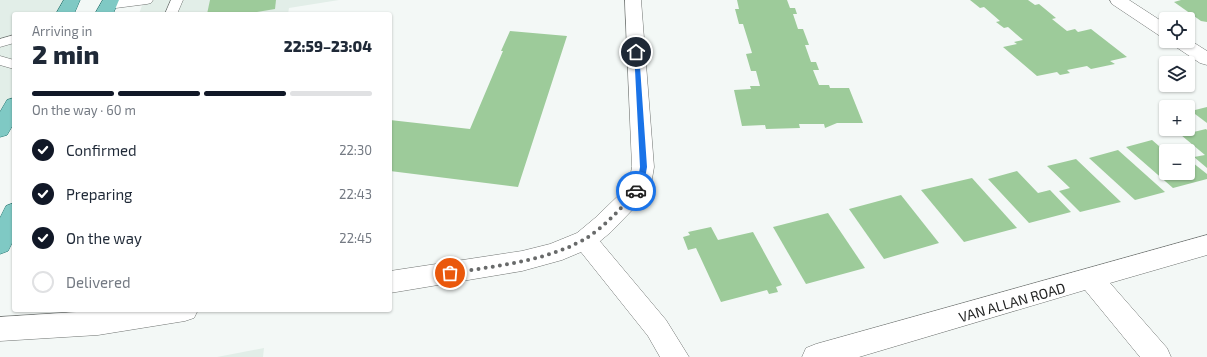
<!DOCTYPE html>
<html lang="en">
<head>
<meta charset="utf-8">
<style>
	:root { --surface:#fff; --page:#f2f2f3; --text:#1f2937; --muted:#747a83; --line:#e0e1e3; --accent:#111827 }
	body { margin:0; font-family:"Exo 2",sans-serif; background:var(--page); color:var(--text); height:100vh; display:flex; flex-direction:column; font-size:15px; white-space:nowrap }
	* { box-sizing:border-box; margin:0 }
	p { font-size:13px; color:var(--muted) }
	.icon { flex:none; width:22px; height:22px; fill:none; stroke:currentColor; stroke-width:2; stroke-linecap:round; stroke-linejoin:round }
	.map { position:relative; flex:1; overflow:hidden }
	.details { position:absolute; left:12px; top:12px; width:380px; height:300px; display:flex; flex-direction:column; background:var(--surface); border-radius:4px; box-shadow:0 1px 3px #0004 }
	.details>* { flex:none }
	.fabs { position:absolute; left:1159px; top:12px; display:grid; gap:8px }
	.fabs a { display:grid; place-items:center; width:36px; height:36px; border-radius:4px; background:var(--surface); box-shadow:0 1px 3px #0004; font-size:20px }
	.pin { position:absolute; display:grid; place-items:center; width:34px; height:34px; color:#fff; margin:-17px; border:2px solid #fff; border-radius:50%; box-shadow:0 1px 4px #0007 }
	.courier { position:absolute; display:grid; place-items:center; width:40px; height:40px; margin:-20px; border:3px solid #1a73e8; border-radius:50%; background:#fff; color:#222; box-shadow:0 1px 5px #0007 }
	.head em { font-style:normal; font-weight:800 }
	.head div { display:flex; flex-direction:column-reverse }
	.head { display:flex; align-items:center; justify-content:space-between; height:68px; padding:0 20px }
	h1 { font-size:26px; font-weight:800; line-height:30px }
	.bar { display:grid; grid-template-columns:repeat(4,1fr); gap:6px 4px; align-content:center; height:48px; padding:0 20px }
	.bar i { height:5px; border-radius:3px; background:var(--line) }
	.bar .current { background:var(--accent) }
	.bar p { grid-column:span 4 }
	ol { padding:0 20px; list-style:none }
	li { display:flex; align-items:center; gap:12px; height:44px }
	li p { margin-inline-start:auto }
	li .icon { padding:4px; border-radius:50%; background:var(--accent); color:#fff; stroke-width:4 }
	li:last-child { color:var(--muted) }
	li i { width:22px; height:22px; border:2px solid var(--line); border-radius:50% }
	.map>svg:first-child { display:block }
</style>
</head>
<body>
<div class="map">
<svg width="1207" height="357" viewBox="0 0 1207 357">
	<rect width="100%" height="100%" fill="#f3f8f6"/>
	<g fill="#e2eee8">
		<path d="M0 0H72L65 14H14V105L0 130Z"/>
		<path d="M144 0H339L289 8 288 14H139Z"/>
		<path d="M264 348 263 357H217Z"/>
	</g>
	<g fill="#9dcb9a">
		<path d="M210 0H276L275 9 244 14H207Z"/>
		<path d="M737 0H787L790 8H795L797 14H793L798 29H803L809 45H805L811 62H816L819 70H813L819 85H829L830 88H849L863 123H837L825 128 824 124H799L800 128 766 129 765 125 742 126 734 90 751 89 750 86H760L756 71H751L746 54 752 53 743 24H739L735 9H739Z"/>
		<path d="M970 0H1028L1035 5 1039 4 1056 18 1052 19 1067 31 1075 29 1078 32 1091 29 1127 57 1110 61 1115 64 1091 69 1087 66 1067 70 1070 73 1060 75 1057 72 1037 76 1003 47 1017 44 1014 42 1023 40 1008 27 1004 28 996 22 1000 21 984 7 980 8Z"/>
		<path d="M1181 0H1207V22L1201 21 1174 2Z"/>
		<path d="M510 31 567 36 518 187 390 171V120L470 129 503 51H501Z"/>
		<path d="M1207 107V123L1191 111Z"/>
		<path d="M1206 129 1207 130V168L1194 157 1205 155 1181 135Z"/>
		<path d="M1152 140 1166 152V173H1188V159L1207 174V179L1173 188 1126 147Z"/>
		<path d="M1118 150 1165 192 1135 200 1089 158Z"/>
		<path d="M1076 159 1121 202 1080 212 1059 191 1070 188 1047 166Z"/>
		<path d="M1017 171 1038 193 1050 190 1071 212 1029 223 988 179Z"/>
		<path d="M972 178 1017 228 964 242 921 190Z"/>
		<path d="M901 195 939 243 884 259 849 209Z"/>
		<path d="M828 213 865 268 806 284 773 227Z"/>
		<path d="M711 227 718 240 753 232 782 285 776 287 778 292 769 294 767 290 721 302 696 248 688 250 683 237 690 235 688 232Z"/>
	</g>
	<g fill="none" stroke-linecap="round" stroke-linejoin="round">
		<defs>
			<g id="service">
				<path d="M118 0H153L151 3 147 4 108 9 104 8 102 5 104 2Z"/>
				<path d="M171 0H183L177 14H165Z"/>
				<path d="M14 35V43L0 47V39Z"/>
				<path d="M0 56 14 60V69L0 65Z"/>
			</g>
			<g id="minor">
				<path d="M1110 0H1129L1166 24V37L1160 36 1112 4Z"/>
				<path d="M1188 39 1207 51V65L1200 63 1173 45 1170 41H1188Z"/>
				<path d="M585 230 593 233 666 320 689 357H660L648 336 577 247 573 240 577 233Z"/>
				<path d="M1207 235V255L1110 283 1167 348 1171 357H1140L1085 290 859 357H802L806 348 816 344Z"/>
			</g>
			<g id="tertiary">
				<path d="M625 0H641L654 167 651 185 648 191 636 206 611 232 593 247 562 260 522 271 390 293V271L522 251 550 244 577 233 595 218 620 194 629 183 632 167Z"/>
				<path d="M107 310H198L194 318 185 321 98 335 0 341V317Z"/>
			</g>
			<g id="primary">
				<path d="M64 0H80L74 14H56Z"/>
				<path d="M103 0H119L113 14H95Z"/>
				<path d="M14 98V123L7 135 0 137V112L7 100Z"/>
				<path d="M14 203V239L8 251 0 254V218L6 206Z"/>
			</g>
		</defs>
		<use href="#service" stroke="#6f7371" stroke-width="1"/>
		<use href="#minor" stroke="#6f7371" stroke-width="1"/>
		<use href="#tertiary" stroke="#6f7371" stroke-width="1"/>
		<use href="#primary" stroke="#257671" stroke-width="1"/>
		<use href="#service" fill="#fff" fill-rule="evenodd"/>
		<use href="#minor" fill="#fff" fill-rule="evenodd"/>
		<use href="#tertiary" fill="#fff" fill-rule="evenodd"/>
		<use href="#primary" fill="#7fc9c4" fill-rule="evenodd"/>
	</g>
	<path fill="#1a73e8" d="M634 50 639 52 647 167C645 177 645 188 636 193L632 191 637 184 640 167Z"/>
	<g fill="none" stroke-linecap="round" stroke-linejoin="round">
		<path stroke="#686a6a" stroke-width="4" stroke-dasharray="0 7.2" d="M450 273C490 267 531 263 569 247 574 244 580 242 585 239 604 227 622 208 636 191"/>
	</g>
	<g text-anchor="middle" dominant-baseline="central" stroke-width="4" stroke-linejoin="round" paint-order="stroke">
		<g font-size="14" fill="#1d1e1e" stroke="#fff">
			<text transform="translate(1012 302) rotate(-16)">VAN ALLAN ROAD</text>
		</g>
	</g>
</svg>
<div class="fabs">
<a><svg class="icon" aria-label="locate" viewBox="0 0 24 24"><circle cx="12" cy="12" r="6"/><path d="M12 2v4M12 18v4M2 12h4M18 12h4"/></svg></a>
<a><svg class="icon" aria-label="layers" viewBox="0 0 24 24"><path d="M12 4l9 5-9 5-9-5zM3 14l9 5 9-5"/></svg></a>
<a>+</a>
<a>−</a>
</div>
<div class="pin" style="left:450px;top:273px;background:#ea580c"><svg class="icon" aria-label="bag" viewBox="0 0 24 24"><path d="M5 8h14l-1 12H6zM9 8a3 3 0 0 1 6 0"/></svg></div>
<div class="pin" style="left:636px;top:52px;background:#1f2937"><svg class="icon" aria-label="home" viewBox="0 0 24 24"><path d="M3 11l9-7 9 7M6 9v11h12V9"/></svg></div>
<div class="courier" style="left:636px;top:191px"><svg class="icon" aria-label="car" viewBox="0 0 24 24"><path d="M5 17H2v-5l4-1 3-4h7l3 4 3 1v5h-3M9 17h6M6 11h13"/><circle cx="7" cy="17" r="2"/><circle cx="17" cy="17" r="2"/></svg></div>
<section class="details">
<div class="head"><div><h1>2 min</h1><p>Arriving in</p></div><em>22:59–23:04</em></div>
<div class="bar"><i class="current"></i><i class="current"></i><i class="current"></i><i></i><p>On the way · 60 m</p></div>
<ol>
<li><svg class="icon" aria-label="check" viewBox="0 0 24 24"><path d="M5 12l5 5 9-10"/></svg>Confirmed<p>22:30</p></li>
<li><svg class="icon" aria-label="check" viewBox="0 0 24 24"><path d="M5 12l5 5 9-10"/></svg>Preparing<p>22:43</p></li>
<li><svg class="icon" aria-label="check" viewBox="0 0 24 24"><path d="M5 12l5 5 9-10"/></svg>On the way<p>22:45</p></li>
<li><i></i>Delivered</li>
</ol>
</section>
</div>
</body>
</html>
